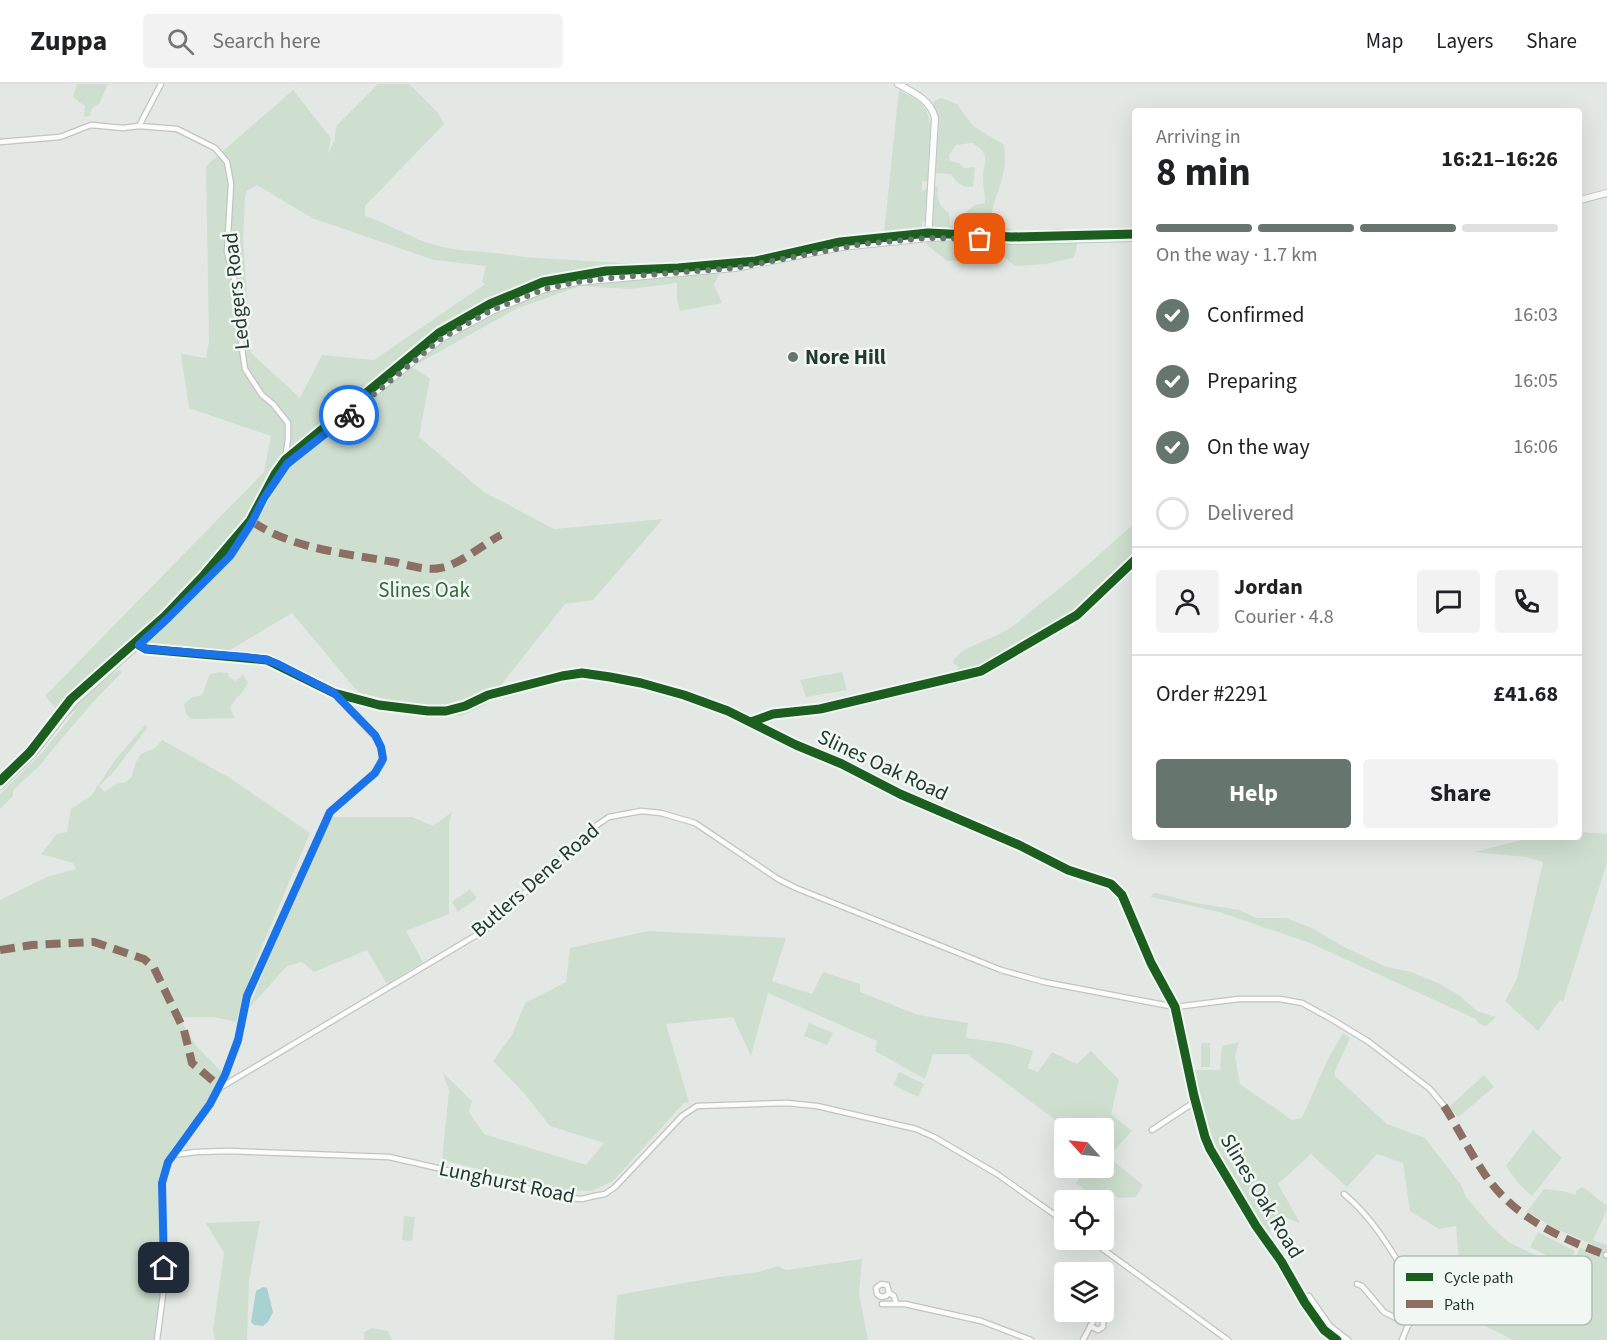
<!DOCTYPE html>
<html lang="en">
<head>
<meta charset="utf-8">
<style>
	:root { --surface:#fff; --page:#f2f2f2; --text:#202124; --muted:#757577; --line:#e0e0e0; --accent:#66766f }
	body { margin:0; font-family:"Source Sans 3",sans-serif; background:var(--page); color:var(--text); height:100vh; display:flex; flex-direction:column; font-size:22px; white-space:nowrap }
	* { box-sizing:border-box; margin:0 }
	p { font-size:20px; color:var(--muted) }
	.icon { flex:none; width:33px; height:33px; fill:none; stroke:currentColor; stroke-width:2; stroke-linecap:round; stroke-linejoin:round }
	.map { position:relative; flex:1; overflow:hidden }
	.drawer { position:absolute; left:1132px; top:24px; width:450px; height:732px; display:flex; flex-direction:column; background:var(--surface); border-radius:6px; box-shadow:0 6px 24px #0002 }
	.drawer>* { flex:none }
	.needle { width:39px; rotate:297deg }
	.tools { position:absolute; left:1054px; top:1034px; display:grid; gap:12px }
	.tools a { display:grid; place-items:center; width:60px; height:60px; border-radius:6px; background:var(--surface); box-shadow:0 6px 24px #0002; font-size:30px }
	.pin { position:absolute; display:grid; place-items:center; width:51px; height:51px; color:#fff; margin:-26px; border-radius:12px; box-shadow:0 3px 9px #0006 }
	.courier { position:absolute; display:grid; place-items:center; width:60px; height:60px; margin:-30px; border:4px solid #1a73e8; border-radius:50%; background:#fff; color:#222; box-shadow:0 2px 8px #0007 }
	.summary em { font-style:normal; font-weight:700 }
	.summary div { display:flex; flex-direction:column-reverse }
	.summary { display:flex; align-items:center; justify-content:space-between; height:102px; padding:0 24px }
	h1 { font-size:39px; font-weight:700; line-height:45px }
	.bar { display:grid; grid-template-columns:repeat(4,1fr); gap:9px 6px; align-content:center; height:72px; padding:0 24px }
	.bar i { height:8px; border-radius:4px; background:var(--line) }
	.bar .selected { background:var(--accent) }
	.bar p { grid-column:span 4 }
	.line { display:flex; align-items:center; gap:15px; padding:0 24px; border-top:2px solid var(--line) }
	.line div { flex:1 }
	.round { display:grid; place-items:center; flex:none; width:63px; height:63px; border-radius:6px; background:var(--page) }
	ol { padding:0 24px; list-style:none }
	li { display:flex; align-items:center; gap:18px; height:66px }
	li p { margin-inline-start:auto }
	li .icon { padding:6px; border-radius:50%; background:var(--accent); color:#fff; stroke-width:4 }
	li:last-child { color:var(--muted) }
	li i { width:33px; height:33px; border:3px solid var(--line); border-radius:50% }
	.action { display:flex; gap:12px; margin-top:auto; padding:12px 24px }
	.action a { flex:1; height:69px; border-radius:6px; background:var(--accent); color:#fff; font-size:24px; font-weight:700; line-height:69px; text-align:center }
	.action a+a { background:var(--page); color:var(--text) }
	header { display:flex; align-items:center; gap:36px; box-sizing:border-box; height:84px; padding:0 30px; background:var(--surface); border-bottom:2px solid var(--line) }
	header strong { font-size:28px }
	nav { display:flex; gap:33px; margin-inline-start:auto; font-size:21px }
	.search { width:420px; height:54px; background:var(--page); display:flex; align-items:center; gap:15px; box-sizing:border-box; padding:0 21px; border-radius:6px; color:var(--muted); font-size:22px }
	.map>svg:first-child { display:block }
</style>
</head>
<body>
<header>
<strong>Zuppa</strong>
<div class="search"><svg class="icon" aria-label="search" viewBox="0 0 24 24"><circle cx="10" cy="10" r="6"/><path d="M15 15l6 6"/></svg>Search here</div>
<nav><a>Map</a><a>Layers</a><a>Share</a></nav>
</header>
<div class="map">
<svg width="1607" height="1256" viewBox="0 0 1607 1256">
	<rect width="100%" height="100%" fill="#e3e8e5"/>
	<g fill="#cedfd0" fill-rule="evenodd">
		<path d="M77 0H108L99 20 92 24 90 32 84 33 85 22 73 13Z"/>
		<path d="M378 0H409L438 29 444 40 365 122V132C390 140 413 156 439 162 467 169 495 167 523 173L638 180 590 198 721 187 714 201 722 219 680 227 677 216V199L631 205 580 202 516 225 412 283 430 294 419 353 484 408 554 445 663 435 593 516 565 520 485 621 461 632 447 631 358 608 292 529 227 568 138 565 110 591 120 585 122 588C92 618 67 648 40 681 32 690 21 697 13 707V712L0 725V710L42 669 77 625 65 635 45 612 264 388 271 352 189 324 181 270 206 274 209 258 206 82 293 6 331 54 328 70 335 54 336 42ZM257 101 312 134 434 176 486 182 482 198 485 200 374 276 322 271 300 314 251 269 243 155 245 113 247 107Z"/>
		<path d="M899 6C917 16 927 18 930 40L934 17 941 14 957 20 973 42 1004 61C1006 74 1005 86 1001 98 998 111 989 126 992 139 1000 144 1030 150 1039 150 1044 150 1047 146 1052 145 1073 141 1083 156 1073 174L1046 180 1015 182 1003 172 993 176 988 156 978 175 973 177 964 169 957 176 947 177 926 160 929 149 926 138 922 137V144L884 149ZM972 59C991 70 984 75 983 93 983 102 985 110 985 119L975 121 965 129 964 138 957 143 950 142 949 129C938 122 937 115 938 103L930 101 922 108V97L929 98 934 89 951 90C958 100 961 103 973 103L975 83 964 84 959 79 950 77 949 71 956 61Z"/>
		<path d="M1135 439V472L1075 529 980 584 955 589 959 583 953 579C955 565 990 556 1003 548 1015 542 1025 532 1036 523 1071 497 1103 467 1135 439Z"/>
		<path d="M219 588 229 589 228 592 235 597 243 591 248 598C244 609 235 614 230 624L235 634 191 635 186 630 184 620 193 613 202 611 210 590Z"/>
		<path d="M842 588 847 606 806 613 800 596Z"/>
		<path d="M145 641 148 643 112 690 99 702 105 708 116 700 126 698 131 694 136 678 141 670 155 664 162 656 230 694 310 749 254 881 236 938 214 933H179L196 962 223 989 207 1018 170 1067 158 1097 161 1203 154 1256H0V816L47 793 76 785 73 779 41 770 57 750 67 748 71 725 91 712 115 676Z"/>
		<path d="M452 728 449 739V830L406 847 423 878 387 900 367 866 314 888 302 878 287 882 249 924 272 867 331 733H412L433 742Z"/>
		<path d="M1580 748 1607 750V779L1563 918 1560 916 1538 947 1505 917 1517 895 1543 778 1526 773 1474 768 1534 753H1580Z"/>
		<path d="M470 805 477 814 458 828 452 818Z"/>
		<path d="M1156 809 1196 819 1239 826 1257 834H1286L1312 844 1344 863 1387 883 1411 888 1438 899 1460 912 1477 927 1496 933 1486 942 1478 939 1476 935 1310 859 1219 828 1151 813 1152 810Z"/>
		<path d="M648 847 786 854 772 897 812 910 823 888 860 900V908L918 931 968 939 966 954 1010 960 1033 967 1028 984 1038 988 1052 968 1077 980 1091 967 1119 996 1111 1030 1132 1047 1108 1073 1143 1101 1136 1113 1119 1114 1107 1107 1101 1116H1099L1076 1099 1087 1083H1104V1044H1066L967 970H933L925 995 875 967 877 957 768 909 751 972 733 933 666 940 689 1018 684 1019 613 1097 592 1107 563 1106 442 1076 449 1007 443 989 472 1017 469 1028 484 1050 586 1081 604 1059 550 1042 524 1009 493 977 512 951 525 919 566 898 570 864Z"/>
		<path d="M809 939 833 949 827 961 804 952Z"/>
		<path d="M1343 949 1350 954 1335 987V992L1387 1040 1425 1054 1461 1101 1466 1113 1490 1141 1508 1158 1569 1187 1580 1164 1589 1167 1592 1160 1552 1143 1527 1127 1544 1105 1563 1107 1576 1111V1107L1582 1103C1592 1108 1597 1116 1607 1121V1126L1593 1156 1607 1161V1256H1513L1464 1231 1456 1142 1439 1145 1410 1127 1403 1079 1377 1070 1347 1103 1311 1070 1278 1100 1300 1139 1282 1132 1270 1142 1269 1158 1228 1085 1209 1056 1193 986H1220L1222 962 1239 958 1235 972 1240 1000 1292 1036 1302 1034 1327 977Z"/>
		<rect x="1201" y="959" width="9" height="24"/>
		<path d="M899 988 924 1000 918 1013 893 1001Z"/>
		<path d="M1484 991 1494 1003 1458 1033 1449 1023Z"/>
		<path d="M1533 1046 1562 1074 1532 1112 1518 1099 1506 1082Z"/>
		<path d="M404 1132 415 1133 412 1157 402 1156Z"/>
		<path d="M260 1137 249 1197 247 1256H215L213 1246 224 1169 206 1139Z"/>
		<path d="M1538 1148 1575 1167 1567 1182 1530 1163Z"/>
		<path d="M862 1175 859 1210 868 1256H614L617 1211 718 1193 759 1188 778 1182 786 1186Z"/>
		<path d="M372 1244 388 1247 392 1256H364V1248Z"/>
	</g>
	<path fill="#a8d2d1" d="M263 1203 267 1204 273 1228 268 1238 263 1242 254 1241 251 1238 256 1207Z"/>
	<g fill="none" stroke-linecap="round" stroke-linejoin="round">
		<defs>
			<g id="street">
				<path d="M139 42 161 0"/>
				<path d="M0 58 60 53 91 41 123 44 139 42 177 45 215 64 227 78 231 100 227 168 235 198 236 223 245 285 262 311 273 320 288 339V355L285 376 287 380"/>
				<path d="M139 561 146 565 267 576 334 609 379 621 428 627H446L465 622 488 611 562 592 582 589 610 593 641 599 684 611 728 627 796 661 842 680 900 710 1019 761 1068 786 1111 800 1122 811 1151 879 1175 923 1194 1012 1205 1053 1210 1065 1256 1142 1281 1177 1305 1219 1324 1246 1337 1256"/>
				<path d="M218 1005 485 846 597 741 609 733 641 727 661 729 695 739 778 795 796 804 1001 886 1044 898 1175 923 1239 915H1280L1302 919 1333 936 1369 958 1430 1005 1444 1022"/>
				<path d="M1152 1046 1196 1017"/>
				<path d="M173 1071 196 1068 229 1067 389 1073 569 1114 582 1115 594 1112 605 1110 615 1103 682 1032 697 1022 787 1019 817 1022 916 1045 934 1053 997 1090 1065 1138"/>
				<path d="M1344 1110C1376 1136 1396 1175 1418 1210L1419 1214 1402 1256"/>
				<path d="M1089 1155 1228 1256"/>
				<path d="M1606 1171H1607"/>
				<path d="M1357 1200 1362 1202 1384 1228 1409 1241"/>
				<path d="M889 1209 886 1212 881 1213 877 1210 876 1204 881 1200 887 1201 889 1209 894 1212 896 1219"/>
				<path d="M1309 1212 1330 1242 1348 1256"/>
				<path d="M882 1220H905L981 1237 1031 1256"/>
				<path d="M1090 1242 1098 1246 1103 1243V1237L1096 1232"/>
				<path d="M157 1256 164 1203 162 1099 170 1075 210 1020 225 991 238 956 247 912 330 728 375 689 382 679V668L377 655 334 609"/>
				<path d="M1083 1256 1096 1232V1227"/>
			</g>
			<g id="secondary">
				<path d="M898 0C914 9 930 15 935 34L928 154"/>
				<path d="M1580 116 1607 109"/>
				<path d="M0 702 33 670 74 618 168 534 230 472 253 438 263 414 287 380 442 254 492 227 545 205 577 198 735 184 842 163 928 154 956 153 1012 157 1136 154"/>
			</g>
		</defs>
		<use href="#street" stroke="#c0c5c2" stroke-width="7"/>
		<use href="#secondary" stroke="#bfc5c2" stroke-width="8"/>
		<use href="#street" stroke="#fbfcfb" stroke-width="4.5"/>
		<use href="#secondary" stroke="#fbfcfb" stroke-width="6"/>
		<g stroke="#8d6e63" stroke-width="8" stroke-dasharray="15 8" stroke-linecap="butt">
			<path d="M253 438C293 465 348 470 394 478 408 481 427 487 440 484 460 481 483 460 501 451"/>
			<path d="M0 866 32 861 94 858 144 875 154 884 184 946 192 979 219 1002"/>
			<path d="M1444 1022C1457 1042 1468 1065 1482 1086 1510 1131 1557 1153 1606 1171"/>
		</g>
		<defs>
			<g id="cycleway">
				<path d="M139 561 146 565 267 576 334 609 379 621 428 627H446L465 622 488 611 562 592 582 589 610 593 641 599 684 611 728 627 796 661 842 680 900 710 1019 761 1068 786 1111 800 1122 811 1151 879 1175 923 1194 1012 1205 1053 1210 1065 1256 1142 1281 1177 1305 1219 1324 1246 1337 1256"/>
				<path d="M751 638 773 630 820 625 981 587 1077 531 1136 475"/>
				<path d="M0 697 30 668 71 615 165 532 204 491 250 437 275 390 285 376 439 249 490 220 543 198 606 187 678 184 756 177 840 158 928 149 1012 153 1136 150"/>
			</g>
		</defs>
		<use href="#cycleway" stroke="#f1f7f3" stroke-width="13"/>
		<use href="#cycleway" stroke="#1b5e20" stroke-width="9"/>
	</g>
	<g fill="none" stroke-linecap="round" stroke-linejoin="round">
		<path stroke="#66766f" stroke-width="6" stroke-dasharray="0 10.8" d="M349 331 442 254 492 226 545 205 577 198 610 194 735 184 863 160 928 154 980 155"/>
		<path stroke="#1a73e8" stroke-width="8" d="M164 1184 162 1099 168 1078 210 1020 225 991 238 956 247 912 330 728 375 689 383 675 381 663 375 651 334 609 278 580 267 576 246 573 146 565 139 561 168 534 230 472 252 438 264 414 287 380 349 331"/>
	</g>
	<circle fill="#66766f" stroke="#f1f7f3" stroke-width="2" cx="793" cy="273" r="6"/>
	<g text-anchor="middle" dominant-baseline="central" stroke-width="5" stroke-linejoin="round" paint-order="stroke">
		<g font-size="21" fill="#23382f" stroke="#f1f7f3">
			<text transform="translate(236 207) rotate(-96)">Ledgers Road</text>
			<text transform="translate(883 681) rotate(25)">Slines Oak Road</text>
			<text transform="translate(535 796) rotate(-41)">Butlers Dene Road</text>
			<text transform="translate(507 1098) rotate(12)">Lunghurst Road</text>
			<text transform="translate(1262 1112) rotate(59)">Slines Oak Road</text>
		</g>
		<g font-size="21" font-weight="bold" fill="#23382f" stroke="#f1f7f3" text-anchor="start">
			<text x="805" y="273">Nore Hill</text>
		</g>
		<g font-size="21" fill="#336a3f" stroke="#f1f7f3">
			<text x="424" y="506">Slines Oak</text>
		</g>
	</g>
	<rect x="1394" y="1172" width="198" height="69" rx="9" fill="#f1f7f3" stroke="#b3beb8" stroke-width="1.5"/>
	<rect x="1406" y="1189" width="27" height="8" fill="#1b5e20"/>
	<rect x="1406" y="1216" width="27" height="8" fill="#8d6e63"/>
	<g font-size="16" fill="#23382f">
		<text x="1444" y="1199">Cycle path</text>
		<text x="1444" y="1226">Path</text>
	</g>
</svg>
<div class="tools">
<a><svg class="needle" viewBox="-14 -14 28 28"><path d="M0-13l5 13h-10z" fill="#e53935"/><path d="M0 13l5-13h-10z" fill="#757577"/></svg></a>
<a><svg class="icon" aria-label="locate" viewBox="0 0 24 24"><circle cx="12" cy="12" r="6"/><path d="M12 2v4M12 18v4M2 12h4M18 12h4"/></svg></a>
<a><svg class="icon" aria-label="layers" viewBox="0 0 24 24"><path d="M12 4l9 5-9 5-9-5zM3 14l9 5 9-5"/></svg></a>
</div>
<div class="pin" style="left:980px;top:155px;background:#ea580c"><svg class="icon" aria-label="bag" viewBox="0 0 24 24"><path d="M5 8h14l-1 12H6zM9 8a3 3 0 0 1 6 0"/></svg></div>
<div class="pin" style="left:164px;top:1184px;background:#1f2937"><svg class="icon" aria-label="home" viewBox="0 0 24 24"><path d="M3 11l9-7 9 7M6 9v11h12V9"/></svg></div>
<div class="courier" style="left:349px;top:331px"><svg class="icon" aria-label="bike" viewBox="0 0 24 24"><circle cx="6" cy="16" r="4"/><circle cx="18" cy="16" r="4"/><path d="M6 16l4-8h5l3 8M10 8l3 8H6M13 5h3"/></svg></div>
<section class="drawer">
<div class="summary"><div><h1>8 min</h1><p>Arriving in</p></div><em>16:21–16:26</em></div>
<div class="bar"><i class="selected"></i><i class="selected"></i><i class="selected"></i><i></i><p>On the way · 1.7 km</p></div>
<ol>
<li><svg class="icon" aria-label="check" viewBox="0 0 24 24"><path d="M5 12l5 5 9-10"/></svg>Confirmed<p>16:03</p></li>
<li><svg class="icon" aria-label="check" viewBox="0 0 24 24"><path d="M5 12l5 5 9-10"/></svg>Preparing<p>16:05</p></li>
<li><svg class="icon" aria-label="check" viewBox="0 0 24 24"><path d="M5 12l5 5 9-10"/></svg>On the way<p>16:06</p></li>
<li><i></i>Delivered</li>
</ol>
<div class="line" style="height:108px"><a class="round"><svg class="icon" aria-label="person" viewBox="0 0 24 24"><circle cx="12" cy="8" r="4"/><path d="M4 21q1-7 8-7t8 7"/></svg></a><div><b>Jordan</b><p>Courier · 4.8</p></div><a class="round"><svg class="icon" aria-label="chat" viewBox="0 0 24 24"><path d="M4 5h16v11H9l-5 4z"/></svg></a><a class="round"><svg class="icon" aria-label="phone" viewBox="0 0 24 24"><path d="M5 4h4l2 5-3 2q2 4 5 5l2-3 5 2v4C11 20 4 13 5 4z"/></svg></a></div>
<div class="line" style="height:78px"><div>Order #2291</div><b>£41.68</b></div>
<div class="action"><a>Help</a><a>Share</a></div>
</section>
</div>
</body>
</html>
